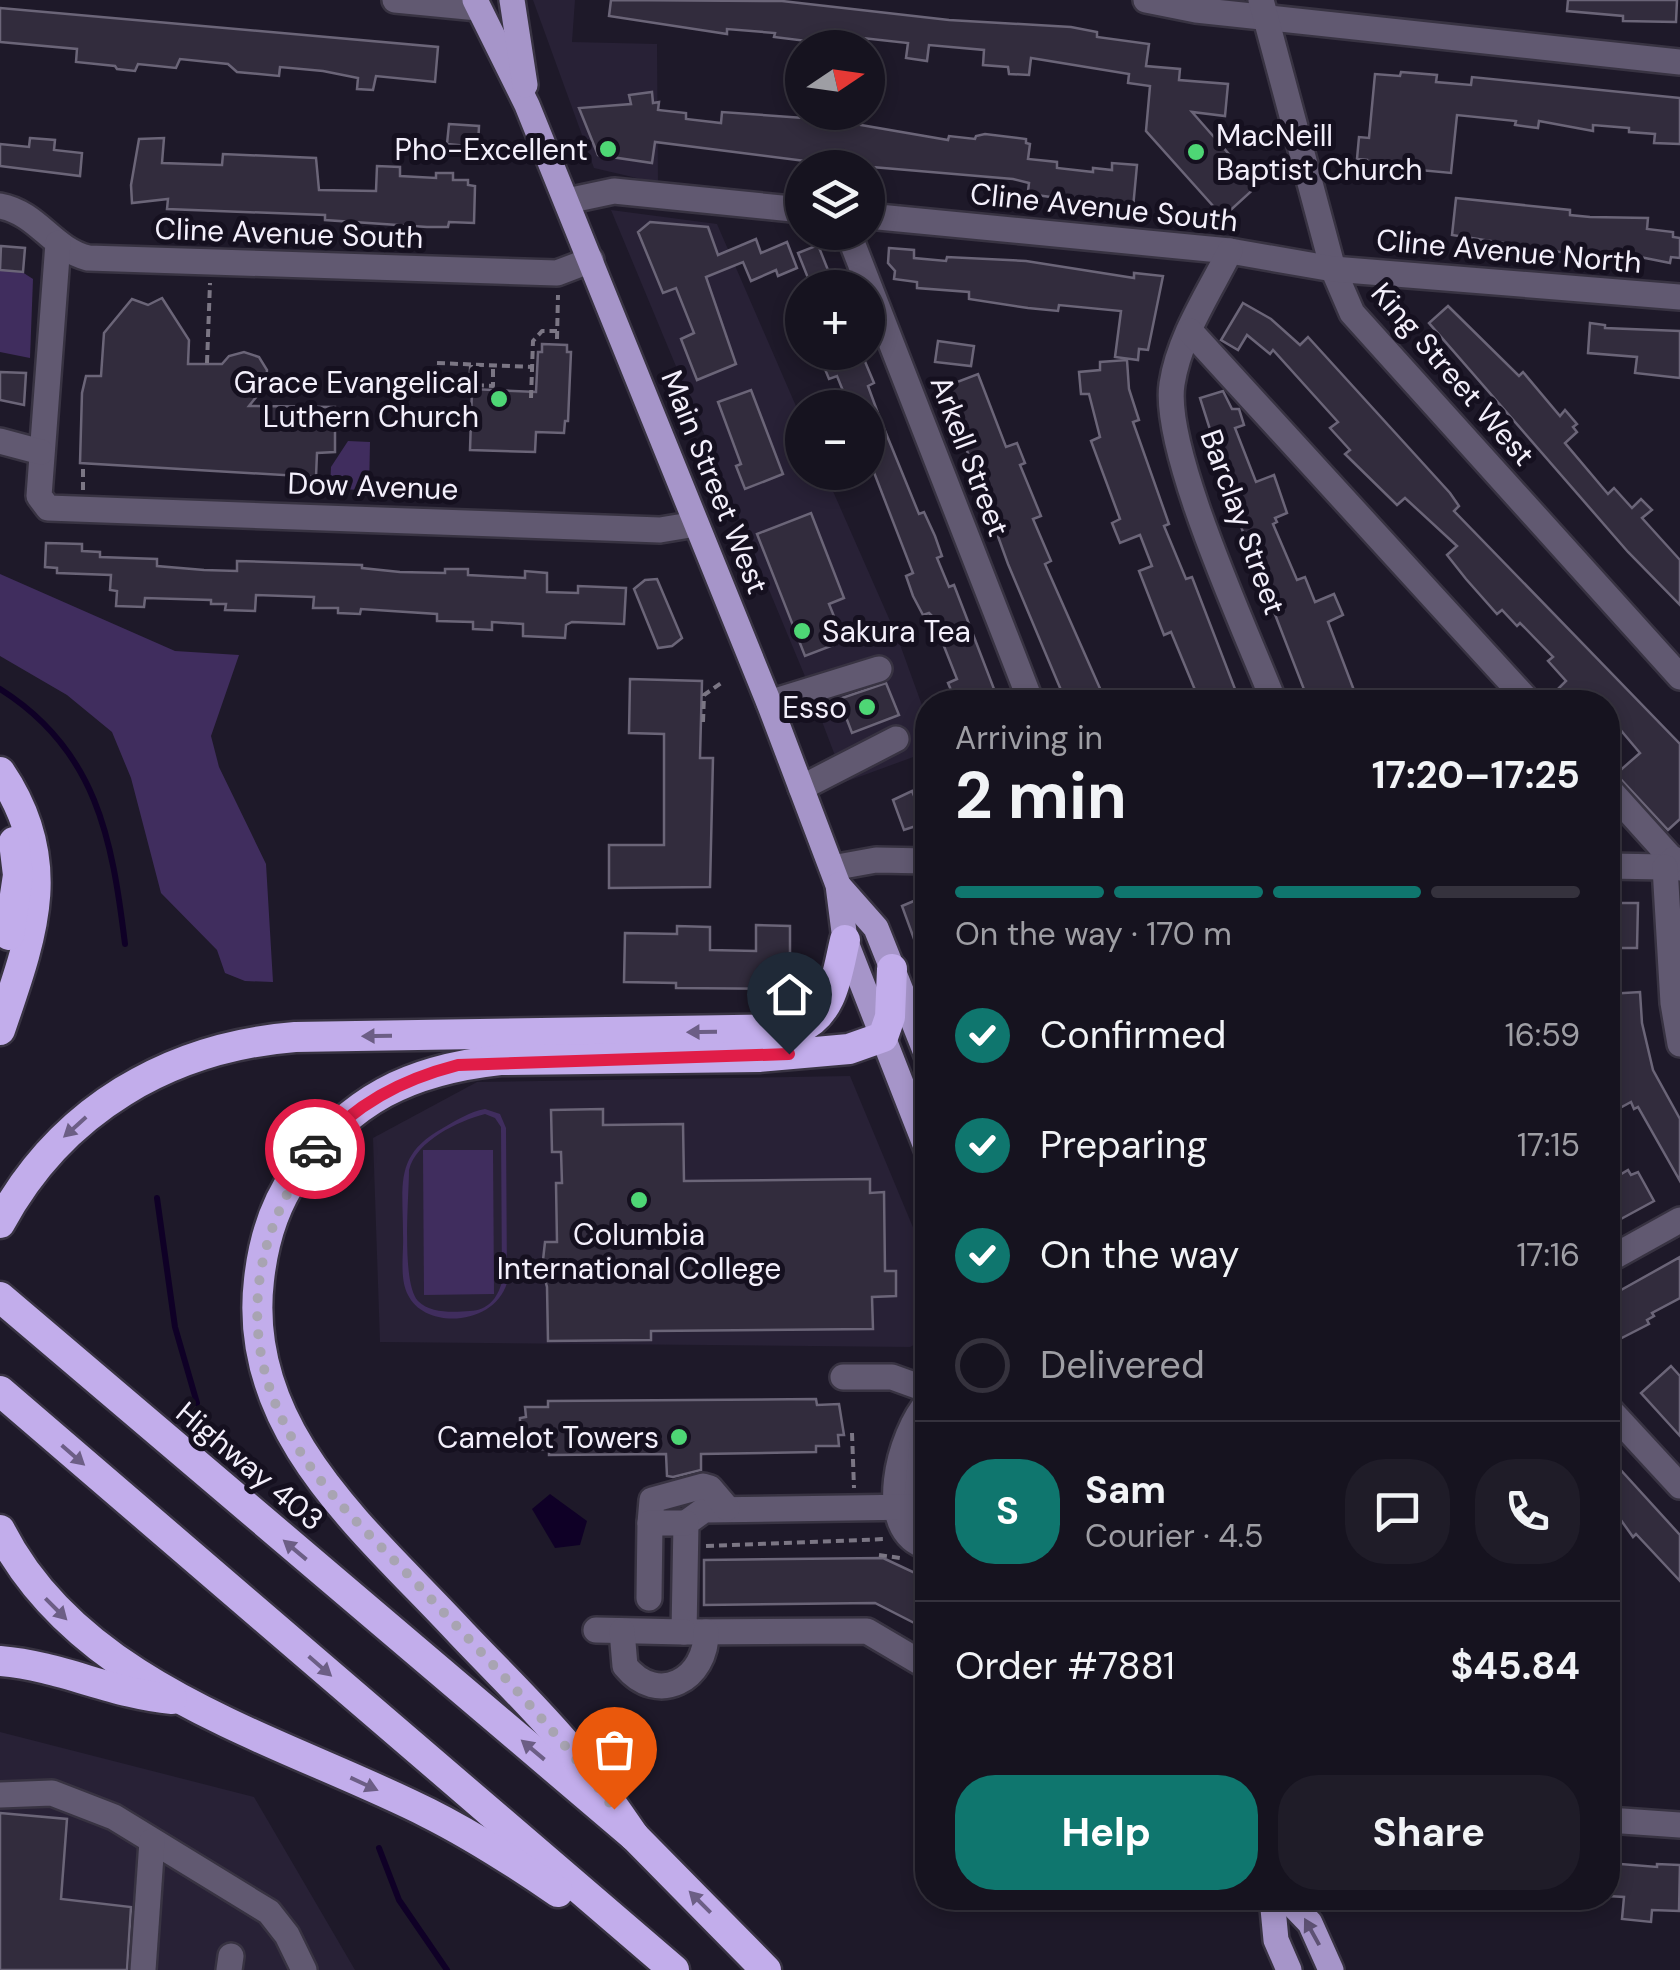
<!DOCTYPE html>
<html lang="en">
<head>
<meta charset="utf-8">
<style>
	:root { --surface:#16131f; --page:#1f1c28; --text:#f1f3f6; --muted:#9e9ea4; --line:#35323d; --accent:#0f766e }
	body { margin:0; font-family:"DM Sans",sans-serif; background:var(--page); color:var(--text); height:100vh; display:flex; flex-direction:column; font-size:38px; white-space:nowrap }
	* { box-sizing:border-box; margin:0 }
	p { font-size:32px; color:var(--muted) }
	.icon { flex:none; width:55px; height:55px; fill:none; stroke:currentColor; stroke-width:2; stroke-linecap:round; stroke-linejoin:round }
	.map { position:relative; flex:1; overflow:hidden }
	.panel { position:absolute; left:915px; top:690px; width:705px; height:1220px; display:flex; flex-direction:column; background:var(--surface); border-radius:40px; box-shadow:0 5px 15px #0003,0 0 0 2px var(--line) }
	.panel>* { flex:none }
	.needle { width:65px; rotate:77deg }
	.tools { position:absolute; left:785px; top:30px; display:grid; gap:20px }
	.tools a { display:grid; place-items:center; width:100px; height:100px; border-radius:50%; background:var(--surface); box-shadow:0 5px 15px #0003,0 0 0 2px var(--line); font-size:50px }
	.pin { position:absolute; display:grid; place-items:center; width:85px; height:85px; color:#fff; margin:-102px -42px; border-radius:50% 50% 50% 0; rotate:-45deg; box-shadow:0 0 10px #0007 }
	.pin .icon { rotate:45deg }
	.courier { position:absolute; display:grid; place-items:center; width:100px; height:100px; margin:-50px; border:8px solid #e11d48; border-radius:50%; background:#fff; color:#222; box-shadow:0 2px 12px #0007 }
	.overview em { font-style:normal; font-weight:700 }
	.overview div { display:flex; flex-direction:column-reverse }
	.overview { display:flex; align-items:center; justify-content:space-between; height:170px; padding:0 40px }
	h1 { font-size:65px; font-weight:700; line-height:75px }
	.bar { display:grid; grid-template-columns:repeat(4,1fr); gap:15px 10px; align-content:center; height:120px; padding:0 40px }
	.bar i { height:12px; border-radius:8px; background:var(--line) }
	.bar .on { background:var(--accent) }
	.bar p { grid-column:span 4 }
	.line { display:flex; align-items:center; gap:25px; padding:0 40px; border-top:2px solid var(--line) }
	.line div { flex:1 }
	.round { display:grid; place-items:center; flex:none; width:105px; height:105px; border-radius:40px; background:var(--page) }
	ol { padding:0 40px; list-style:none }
	li { display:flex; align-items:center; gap:30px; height:110px }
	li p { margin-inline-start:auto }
	li .icon { padding:10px; border-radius:50%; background:var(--accent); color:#fff; stroke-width:4 }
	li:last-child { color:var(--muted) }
	li i { width:55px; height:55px; border:5px solid var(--line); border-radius:50% }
	.primary-button { display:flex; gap:20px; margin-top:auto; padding:20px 40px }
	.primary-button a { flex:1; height:115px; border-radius:40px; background:var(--accent); color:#fff; font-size:40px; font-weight:700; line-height:115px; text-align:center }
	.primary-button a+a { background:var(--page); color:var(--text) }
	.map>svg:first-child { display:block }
</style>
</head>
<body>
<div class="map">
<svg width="1680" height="1970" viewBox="0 0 1680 1970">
	<rect width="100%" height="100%" fill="#1e1929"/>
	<g fill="#282136">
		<path d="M533 0H575L572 42 657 44 658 183 594 168Z"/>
		<path d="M611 210 717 224 802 420V472L825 473 898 639 927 719V752L845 782 804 674Z"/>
		<path d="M850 1076 927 1261V1338L910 1347 380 1342 373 1138 477 1082Z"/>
		<path d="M0 1732 254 1797 355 1970H0Z"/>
	</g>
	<g fill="#402d5e" fill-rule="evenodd">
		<path d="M5 261 33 279 30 358 0 352V265Z"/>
		<path d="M348 441 370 442 369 490 330 489 331 467Z"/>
		<path d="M0 574 175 651 239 655 211 736 219 767 266 864 273 982 245 981 225 973 217 950 161 893 131 778 112 732 67 695 0 656Z"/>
		<path d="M485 1109 500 1114 506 1128 507 1283C494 1326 425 1330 408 1295 399 1278 404 1253 403 1234 403 1184 394 1155 443 1128 457 1120 469 1112 485 1109ZM485 1114 495 1118 501 1127 502 1282C497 1299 488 1310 470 1311 454 1312 431 1314 418 1301 401 1283 409 1197 409 1170 416 1141 458 1121 485 1114Z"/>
		<path d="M423 1150H493L494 1294 424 1295Z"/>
	</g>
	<path fill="#0f0026" d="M550 1494 587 1521 580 1545 555 1548 532 1509Z"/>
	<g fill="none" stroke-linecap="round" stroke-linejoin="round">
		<g stroke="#0f0026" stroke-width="6">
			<path d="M0 689C97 750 112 839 125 944"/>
			<path d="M157 1198 175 1327 197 1403"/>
			<path d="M379 1848 399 1900 447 1970"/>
		</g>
	</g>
	<g fill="#322c3d" stroke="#6b6578" stroke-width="2.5">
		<path d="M611 0 782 1 949 20 1071 27 1097 32V37L1149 44 1146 66 1180 69 1179 80 1228 84 1225 116 1192 112 1257 186 1223 217 1146 131 1150 86 1128 83 1129 74 1031 58 1029 75 1009 74 1008 67 983 65 984 50 929 45 927 61 906 58 908 43 862 38 828 37 827 48H806L807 41 774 37 775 33 727 29V34L609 16Z"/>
		<path d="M1568 0H1677L1676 22 1623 21V16L1567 11Z"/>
		<path d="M0 8 438 47 435 82 376 76 373 90 357 89 358 78 323 71 280 67 279 76 237 72 228 64 180 59 176 68 138 64 135 71 117 69 115 66 76 62 77 49 0 42Z"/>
		<path d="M1401 72 1437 75 1436 82 1471 85 1472 77 1680 98V144L1654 143 1655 134 1629 132V128L1593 125V131L1539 121 1538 128 1515 125 1516 121 1457 115 1451 173 1367 165V160L1357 159 1359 137 1369 138 1375 74 1400 76Z"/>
		<path d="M652 92 653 103 659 102 658 110 686 113V119L721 123 722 112 832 120 948 140 949 136 975 139 976 136 985 134 1026 139V143L1030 144 1028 159 1057 162V168L1093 172V168L1112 170V163L1137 165 1133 208 1036 195 1028 191 1029 183 1013 179 813 162 655 142 652 163 598 155 579 108 631 104 629 95Z"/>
		<path d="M449 124 479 126 478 147 447 144Z"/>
		<path d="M30 138 55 140 54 150 82 153 80 176 0 166V144L29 147Z"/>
		<path d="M164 138 162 163 222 165 223 154 316 158 319 190 376 191 377 166 400 167V176L436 178V173H453V180H468V185L475 186 474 223 449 222 448 227H427L325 220V215L167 209 168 199 132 203 131 185 139 139Z"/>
		<path d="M1456 198 1570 210V215L1590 217 1648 218 1647 229 1673 232V237L1680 238V258L1671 257 1670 263 1635 256 1573 254 1452 235Z"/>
		<path d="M650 222 708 227 718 255 756 239 761 253 787 242 797 268 778 276 776 270 751 281 743 262 706 277 736 364 697 380 681 339 694 333 676 288 663 293 638 232Z"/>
		<path d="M818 245 828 270 808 278 798 253Z"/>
		<path d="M1 246 25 248 23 272 0 270Z"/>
		<path d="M889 248 914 250V258L946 261 947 257 1026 261 1134 278V273L1163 276 1148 350 1139 349 1138 360 1115 357 1121 311 1059 305 1058 311 1028 308 969 299V292L917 288V282L894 279 895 271 888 263Z"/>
		<path d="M162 298 189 340 188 364H222L229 356 244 352 259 357 267 370 266 385 249 406 335 407V452L317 453 316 477 80 463 82 393 86 376H101L104 333 132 299 148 305Z"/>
		<path d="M1243 303 1271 319 1300 345 1308 337 1450 493 1459 506 1454 511 1680 744V819L1668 830 1616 774 1640 753 1608 715V702H1545L1566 681 1548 661 1553 657 1526 629 1520 623 1517 626 1502 610 1497 614 1466 579 1447 555 1457 546 1405 498 1397 505 1345 454 1350 450 1330 428 1338 422 1273 350 1270 354 1247 335 1238 350 1221 340Z"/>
		<path d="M1448 306 1519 376 1523 372 1560 416 1565 410 1577 424 1573 427 1577 432 1565 443 1608 494 1614 488 1632 508 1641 499 1652 510 1642 518 1680 560V605L1628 552 1429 323Z"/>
		<path d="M1590 323 1605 325V328L1680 331V378L1635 373 1637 357 1588 353Z"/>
		<path d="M938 341 974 346 971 366 935 362Z"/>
		<path d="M542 344 567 345V352H571L568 421H565L564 433 536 432 535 452 470 450 472 389 536 392 538 352H542Z"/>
		<path d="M818 352H861L874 383 868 386 879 416 919 514 924 512 935 536 942 556 937 558 949 587 954 585 999 702H956L948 683 957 679 932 616 929 613 923 615 913 596 906 576 913 573 868 457V408H850L837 376 829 379Z"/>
		<path d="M1127 360 1129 389 1139 420 1133 422 1169 524 1164 526 1186 579 1192 577 1240 702H1200L1171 632 1164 635 1139 571 1152 566 1140 535 1120 543 1112 523 1120 519 1091 441 1100 437 1089 394H1081L1079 372 1100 370V362Z"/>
		<path d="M0 372 26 373 24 405 0 400Z"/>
		<path d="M978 374 1006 447 1017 443 1025 463 1020 465 1041 516 1033 519 1051 561 1045 564 1106 702H1066L1008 564 944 387Z"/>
		<path d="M751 390 783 474 745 489 736 466 741 464 718 402Z"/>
		<path d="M1223 391 1232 409H1239L1244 425 1235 428 1256 482 1274 475 1287 513 1275 518 1277 522 1273 524 1297 580 1305 577 1315 602 1334 594 1343 615 1328 622 1355 693 1351 694 1354 702H1316L1311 690 1305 692 1209 444 1214 442 1200 398Z"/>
		<path d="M811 513 844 598 829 604 844 641 805 656 757 534Z"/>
		<path d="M46 543 82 544V551L100 552V557L157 559V566L204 570 237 571V561L362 565V568L400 572 445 573V569H468V575L525 578V571L547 573V592L578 593V586L626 588 624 624 572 622 566 625 565 638 523 636V624L492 622V630L473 629V622L437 621V614L361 609 360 614 338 613V608H313L314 597 256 595 255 611 225 610 226 604H211V600L145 598 144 607 116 606 117 591 110 590 111 575 57 573V568L45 567Z"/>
		<path d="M657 579 682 638 672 646 658 648 634 589 645 580Z"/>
		<path d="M630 679 702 681 700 758H713L710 887 609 888V845H664V734L629 733Z"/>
		<path d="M886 683 899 715 852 733 839 699Z"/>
		<path d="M912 791 917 803 928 799V822L904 830 893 800Z"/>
		<path d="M921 898 928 914V934L914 939 902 906Z"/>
		<path d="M1612 903H1638L1637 948H1612Z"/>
		<path d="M756 925 790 926V989L676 988V983L624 982 625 933 677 934V926L710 927V950L756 951Z"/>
		<path d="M1640 992 1642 1023 1653 1070 1680 1119V1181L1638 1107 1634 1109 1631 1102 1618 1109 1611 1094 1608 1073V1063L1612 1062 1608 1038V994Z"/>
		<path d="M603 1109V1125L683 1124 684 1181 870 1179V1193L884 1192 885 1271H896V1296L872 1297 873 1329 651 1331V1340L548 1341 547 1287 542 1269 545 1242H557L556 1183H562L561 1152H552L551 1110Z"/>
		<path d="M1628 1170 1631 1175 1638 1172 1654 1201 1608 1226V1182Z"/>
		<path d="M1680 1257V1298L1652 1313 1654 1316 1647 1320 1649 1324 1608 1345V1304L1617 1299 1614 1294Z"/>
		<path d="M1671 1366 1680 1376V1436L1641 1393Z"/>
		<path d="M816 1399 817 1405 839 1404 844 1435H838L839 1446H816V1452L701 1454V1470L673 1477 667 1476 666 1454 549 1455V1449L526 1450V1439H520V1418L526 1417 525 1407H548V1401Z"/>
		<path d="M1608 1456 1680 1535V1581L1636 1534 1633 1537 1608 1502Z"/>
		<path d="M883 1558 928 1579V1630L875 1603 704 1605V1560Z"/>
		<path d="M0 1813 67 1819 61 1899 131 1907 127 1970H0Z"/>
		<path d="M1608 1863 1657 1867V1864L1680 1865 1679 1911 1652 1910 1651 1922 1622 1919 1624 1897 1608 1896Z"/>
	</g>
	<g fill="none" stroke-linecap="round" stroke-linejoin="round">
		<defs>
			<g id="minor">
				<path d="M395 0 478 8"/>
				<path d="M1146 0 1196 10 1680 62"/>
				<path d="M1261 0 1333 269 1352 313 1680 677"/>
				<path d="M567 201 614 191 802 210"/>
				<path d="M0 206C38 213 52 249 88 258L557 273 591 260"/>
				<path d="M868 216 1230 251 1333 269 1680 297"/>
				<path d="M848 232 1031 702"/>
				<path d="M58 243 39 496 48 508 660 530 696 524"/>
				<path d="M1230 251C1209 293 1179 337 1172 384 1162 450 1247 633 1274 702"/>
				<path d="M1190 331 1529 702"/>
				<path d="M0 441 41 452"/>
				<path d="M769 703 879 669"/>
				<path d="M801 788 896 739"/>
				<path d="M1608 788 1680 868"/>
				<path d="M1608 866 1665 867 1674 859"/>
				<path d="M1665 867 1673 1003 1680 1044"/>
				<path d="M832 868 876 860 928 861"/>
				<path d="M1608 1260 1680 1220"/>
				<path d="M843 1377H892L928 1390"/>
				<path d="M928 1402C900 1432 872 1532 928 1547"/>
				<path d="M1608 1408 1680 1486"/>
				<path d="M916 1507 922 1444 928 1433"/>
				<path d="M928 1516 916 1507 704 1510 686 1523 684 1632 867 1631 928 1667"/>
				<path d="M650 1523 652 1500 703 1486 710 1488 727 1508"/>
				<path d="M649 1598 650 1523H686"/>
				<path d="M596 1630 684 1632"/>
				<path d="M622 1631 625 1666C658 1707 707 1679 706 1632"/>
				<path d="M0 1795 52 1793 114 1817 269 1912 287 1935 304 1970"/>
				<path d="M1608 1820 1680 1825"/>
				<path d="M143 1970 152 1841"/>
				<path d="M229 1970 231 1956"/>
			</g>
			<g id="major">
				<path d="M475 0 527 105 769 703 838 885 845 940 928 1152"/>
				<path d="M512 0 525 85"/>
				<path d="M838 885 876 928 928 1058"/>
				<path d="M1272 1898 1276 1940 1289 1970"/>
				<path d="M1286 1898 1310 1923 1331 1970"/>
			</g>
			<g id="highway">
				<path d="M0 772C61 862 32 936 0 1030"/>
				<path d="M9 935 18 875 14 842"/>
				<path d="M0 1223C61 1110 169 1047 295 1037L798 1029C834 1014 837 973 845 940"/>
				<path d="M0 1297 634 1836 766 1970"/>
				<path d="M0 1391 674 1970"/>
				<path d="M0 1530C80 1689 281 1739 428 1813 474 1836 517 1864 558 1892"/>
				<path d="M0 1661C61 1666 113 1694 172 1699"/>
				<path d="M634 1836C615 1809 597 1781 576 1756 541 1713 500 1674 462 1634 369 1533 241 1432 259 1280 263 1243 274 1205 296 1174 350 1099 409 1070 500 1060L759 1057 849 1049 883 1037 890 1017 892 969"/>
			</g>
		</defs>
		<use href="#minor" stroke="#383342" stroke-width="30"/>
		<use href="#major" stroke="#383342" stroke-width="30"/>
		<use href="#highway" stroke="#383342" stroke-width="35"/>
		<g stroke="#7b7684" stroke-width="4" stroke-dasharray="8 5" stroke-linecap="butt">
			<path d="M557 339 558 295"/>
			<path d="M207 363 210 283"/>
			<path d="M437 363 532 367"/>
			<path d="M471 365 470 385 493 386V366"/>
			<path d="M531 398 533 341 542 331H557"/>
			<path d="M83 490V465"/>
			<path d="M703 722 704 695 724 681"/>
			<path d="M852 1433 854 1488"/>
			<path d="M706 1546 886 1539"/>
			<path d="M879 1555 900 1558"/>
		</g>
		<use href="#minor" stroke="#615971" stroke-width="25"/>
		<use href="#major" stroke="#a695c9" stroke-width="25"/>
		<use href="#highway" stroke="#c2adeb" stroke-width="30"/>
	</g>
	<defs><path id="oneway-solid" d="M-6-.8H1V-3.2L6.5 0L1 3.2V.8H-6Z" transform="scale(2.5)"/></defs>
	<g fill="#6c5e85">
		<use href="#oneway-solid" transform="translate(702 1032) rotate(179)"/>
		<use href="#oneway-solid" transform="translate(377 1036) rotate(179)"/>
		<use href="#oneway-solid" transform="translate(75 1127) rotate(138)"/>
		<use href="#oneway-solid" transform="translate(73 1455) rotate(41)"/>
		<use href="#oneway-solid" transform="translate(295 1550) rotate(-140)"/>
		<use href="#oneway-solid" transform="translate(56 1609) rotate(45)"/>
		<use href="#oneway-solid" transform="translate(320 1666) rotate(41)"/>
		<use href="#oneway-solid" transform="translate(533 1750) rotate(-140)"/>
		<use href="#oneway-solid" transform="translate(364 1784) rotate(25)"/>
		<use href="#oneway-solid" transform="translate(700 1902) rotate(-135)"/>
	</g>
	<use fill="#5e5274" href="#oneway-solid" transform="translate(1312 1932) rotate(-119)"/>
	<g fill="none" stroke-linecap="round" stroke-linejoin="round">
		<path stroke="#a8a4b2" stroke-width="10" stroke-dasharray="0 18" d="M315 1149C240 1252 236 1368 315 1473 345 1513 383 1548 418 1585 486 1658 556 1728 614 1809"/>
		<path stroke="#e11d48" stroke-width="12" d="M315 1149C356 1104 400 1080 458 1065L789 1054"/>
	</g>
	<g fill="#4ed675" stroke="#15101f" stroke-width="4">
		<circle cx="608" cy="149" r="10"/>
		<circle cx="1196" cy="152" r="10"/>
		<circle cx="499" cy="399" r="10"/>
		<circle cx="802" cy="631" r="10"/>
		<circle cx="867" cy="707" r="10"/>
		<circle cx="639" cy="1200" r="10"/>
		<circle cx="679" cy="1437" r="10"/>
	</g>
	<g text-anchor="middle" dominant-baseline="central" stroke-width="10" stroke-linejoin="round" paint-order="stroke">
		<g font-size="30" fill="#f3effb" stroke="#15101f" text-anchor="end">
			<text x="1216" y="135" text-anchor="start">MacNeill<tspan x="1216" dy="34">Baptist Church</tspan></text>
			<text x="588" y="149">Pho-Excellent</text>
			<text x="479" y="382">Grace Evangelical<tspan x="479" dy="34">Luthern Church</tspan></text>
			<text x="822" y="631" text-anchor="start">Sakura Tea</text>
			<text x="847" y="707">Esso</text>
			<text x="639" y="1234" text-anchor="middle">Columbia<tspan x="639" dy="34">International College</tspan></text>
			<text x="659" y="1437">Camelot Towers</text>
		</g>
		<g font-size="30" fill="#f3effb" stroke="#15101f">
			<text transform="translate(1104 207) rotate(6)">Cline Avenue South</text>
			<text transform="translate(289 233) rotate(2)">Cline Avenue South</text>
			<text transform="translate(1509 251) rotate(5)">Cline Avenue North</text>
			<text transform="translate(1453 374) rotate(49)">King Street West</text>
			<text transform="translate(970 456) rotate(69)">Arkell Street</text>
			<text transform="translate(715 482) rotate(68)">Main Street West</text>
			<text transform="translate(373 486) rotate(2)">Dow Avenue</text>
			<text transform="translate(1243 522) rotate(70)">Barclay Street</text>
			<text transform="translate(250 1466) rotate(40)">Highway 403</text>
		</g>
	</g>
</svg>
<div class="tools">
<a><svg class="needle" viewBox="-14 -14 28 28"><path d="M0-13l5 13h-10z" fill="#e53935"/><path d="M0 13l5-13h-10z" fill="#9e9ea4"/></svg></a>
<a><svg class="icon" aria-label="layers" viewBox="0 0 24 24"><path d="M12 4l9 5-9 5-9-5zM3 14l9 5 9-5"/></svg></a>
<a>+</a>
<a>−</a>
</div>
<div class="pin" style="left:614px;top:1809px;background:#ea580c"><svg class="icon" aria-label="bag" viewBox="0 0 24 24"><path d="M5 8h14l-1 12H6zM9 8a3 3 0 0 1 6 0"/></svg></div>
<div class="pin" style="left:789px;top:1054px;background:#1f2937"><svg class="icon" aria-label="home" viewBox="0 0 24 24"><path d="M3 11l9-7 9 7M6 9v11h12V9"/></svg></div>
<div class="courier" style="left:315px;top:1149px"><svg class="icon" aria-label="car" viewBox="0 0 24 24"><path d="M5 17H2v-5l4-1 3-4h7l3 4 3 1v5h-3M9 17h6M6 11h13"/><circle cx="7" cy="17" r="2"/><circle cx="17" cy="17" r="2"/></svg></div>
<section class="panel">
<div class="overview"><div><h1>2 min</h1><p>Arriving in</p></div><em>17:20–17:25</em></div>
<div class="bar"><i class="on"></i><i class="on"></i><i class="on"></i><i></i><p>On the way · 170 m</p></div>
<ol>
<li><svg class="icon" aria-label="check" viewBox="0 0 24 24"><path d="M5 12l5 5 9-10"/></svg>Confirmed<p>16:59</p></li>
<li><svg class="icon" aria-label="check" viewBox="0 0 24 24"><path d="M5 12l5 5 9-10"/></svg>Preparing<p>17:15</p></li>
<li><svg class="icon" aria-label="check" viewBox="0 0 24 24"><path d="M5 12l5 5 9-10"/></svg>On the way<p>17:16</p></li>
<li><i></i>Delivered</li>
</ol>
<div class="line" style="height:180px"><b class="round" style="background:var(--accent);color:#fff">S</b><div><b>Sam</b><p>Courier · 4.5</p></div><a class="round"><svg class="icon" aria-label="chat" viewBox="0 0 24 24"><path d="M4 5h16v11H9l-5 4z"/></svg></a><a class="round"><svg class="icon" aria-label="phone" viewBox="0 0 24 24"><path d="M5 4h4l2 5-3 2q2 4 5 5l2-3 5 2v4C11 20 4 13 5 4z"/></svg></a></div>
<div class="line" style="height:130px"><div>Order #7881</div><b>$45.84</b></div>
<div class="primary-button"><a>Help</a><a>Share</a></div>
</section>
</div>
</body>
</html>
